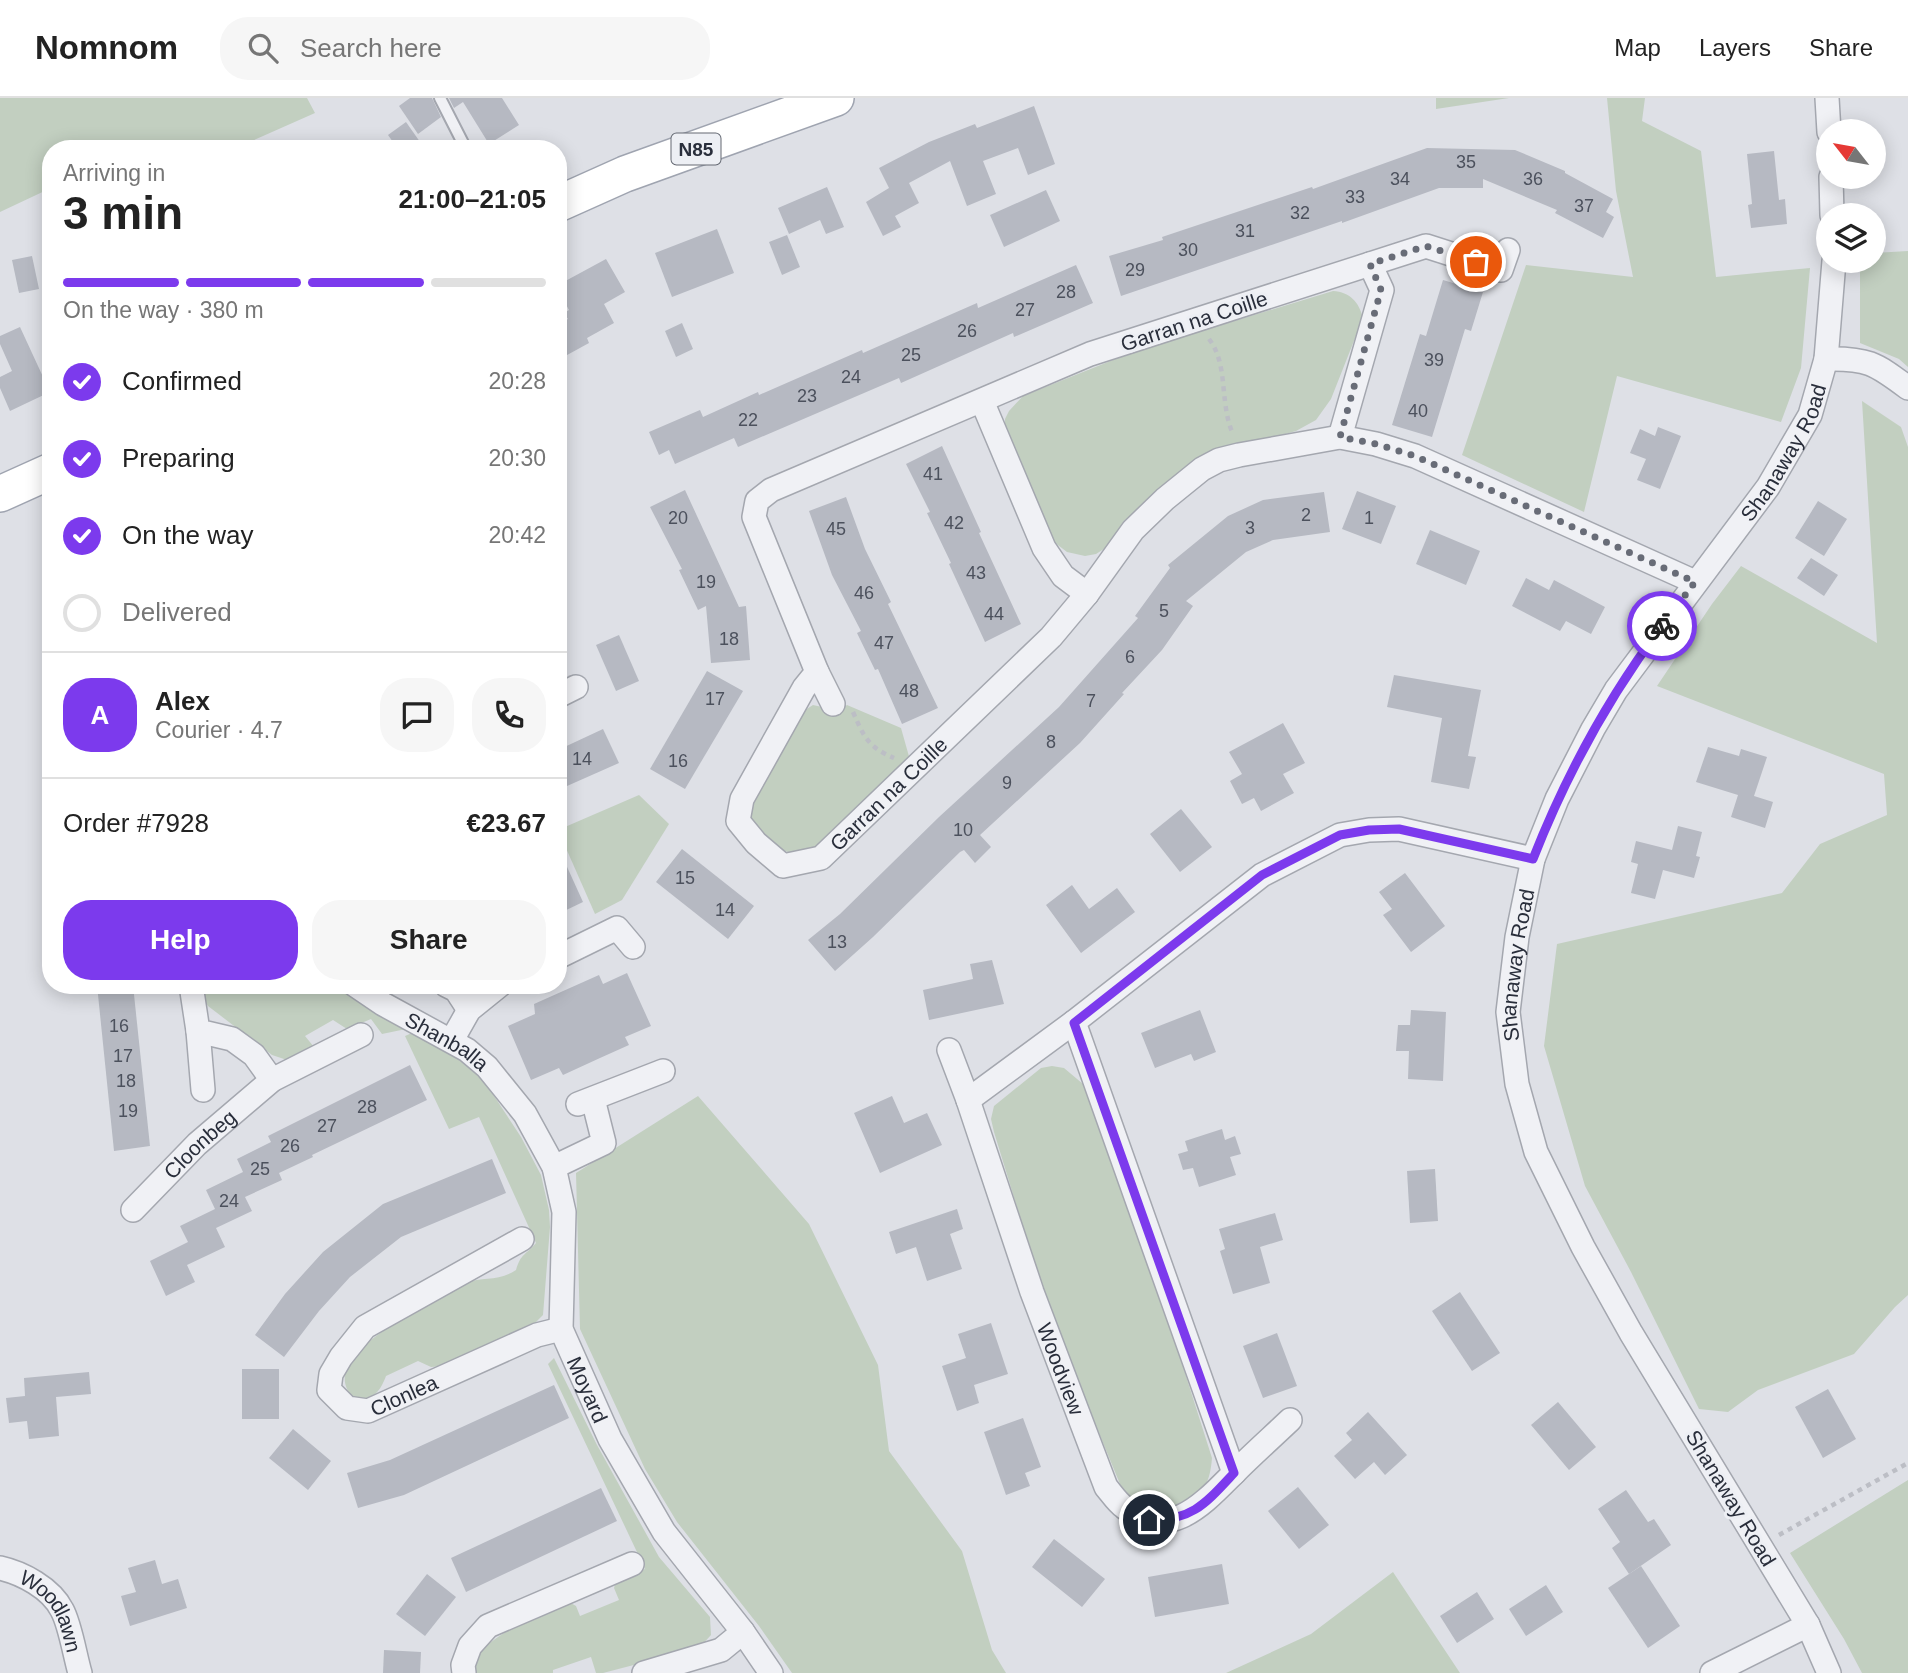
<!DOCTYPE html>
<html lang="en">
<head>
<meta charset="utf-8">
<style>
	:root { --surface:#fff; --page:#f6f6f6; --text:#222; --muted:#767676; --line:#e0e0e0; --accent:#7c3aed }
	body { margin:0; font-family:Helvetica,sans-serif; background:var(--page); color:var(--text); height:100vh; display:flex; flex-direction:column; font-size:26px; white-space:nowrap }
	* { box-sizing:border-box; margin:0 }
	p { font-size:23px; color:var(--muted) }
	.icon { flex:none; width:38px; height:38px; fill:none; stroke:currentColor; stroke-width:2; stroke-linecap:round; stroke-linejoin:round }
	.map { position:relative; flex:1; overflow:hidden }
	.details { position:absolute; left:42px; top:42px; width:525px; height:854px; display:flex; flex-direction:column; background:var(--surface); border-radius:28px; box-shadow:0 4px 18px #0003 }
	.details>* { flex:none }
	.needle { width:46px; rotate:301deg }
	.fabs { position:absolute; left:1816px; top:21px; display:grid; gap:14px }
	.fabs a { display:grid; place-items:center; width:70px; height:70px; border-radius:50%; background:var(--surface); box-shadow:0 4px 18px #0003; font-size:35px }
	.pin { position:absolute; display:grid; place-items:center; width:60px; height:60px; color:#fff; margin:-30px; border:4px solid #fff; border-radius:50%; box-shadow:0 2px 7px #0007 }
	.courier { position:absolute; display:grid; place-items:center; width:70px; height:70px; margin:-35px; border:5px solid #7c3aed; border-radius:50%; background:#fff; color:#222; box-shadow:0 2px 9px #0007 }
	.summary em { font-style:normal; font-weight:700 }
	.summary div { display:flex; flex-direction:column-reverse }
	.summary { display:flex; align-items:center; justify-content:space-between; height:119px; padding:0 21px }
	h1 { font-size:46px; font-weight:700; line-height:52px }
	.bar { display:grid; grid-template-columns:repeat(4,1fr); gap:10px 7px; align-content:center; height:84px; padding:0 21px }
	.bar i { height:9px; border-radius:5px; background:var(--line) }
	.bar .selected { background:var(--accent) }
	.bar p { grid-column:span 4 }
	.line { display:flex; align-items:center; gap:18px; padding:0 21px; border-top:2px solid var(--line) }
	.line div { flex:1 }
	.round { display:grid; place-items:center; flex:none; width:74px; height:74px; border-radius:28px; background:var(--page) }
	ol { padding:0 21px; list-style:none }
	li { display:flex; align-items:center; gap:21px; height:77px }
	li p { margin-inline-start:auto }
	li .icon { padding:7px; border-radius:50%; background:var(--accent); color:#fff; stroke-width:4 }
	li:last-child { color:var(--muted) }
	li i { width:38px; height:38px; border:4px solid var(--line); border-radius:50% }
	.cta { display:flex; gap:14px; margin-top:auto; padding:14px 21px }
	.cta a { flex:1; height:80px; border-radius:28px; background:var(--accent); color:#fff; font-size:28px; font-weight:700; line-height:80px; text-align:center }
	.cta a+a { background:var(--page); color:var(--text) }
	header { display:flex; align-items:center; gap:42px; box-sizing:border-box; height:98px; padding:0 35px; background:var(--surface); border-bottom:2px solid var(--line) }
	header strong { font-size:33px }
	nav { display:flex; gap:38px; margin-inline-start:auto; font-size:24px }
	.search { width:490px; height:63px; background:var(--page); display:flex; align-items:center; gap:18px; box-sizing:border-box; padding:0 24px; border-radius:28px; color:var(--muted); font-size:26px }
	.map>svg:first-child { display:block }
</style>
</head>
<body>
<header>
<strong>Nomnom</strong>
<div class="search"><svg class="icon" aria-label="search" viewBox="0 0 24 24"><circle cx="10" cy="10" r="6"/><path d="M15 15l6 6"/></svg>Search here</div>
<nav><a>Map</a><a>Layers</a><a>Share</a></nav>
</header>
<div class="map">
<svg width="1908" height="1575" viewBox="0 0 1908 1575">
	<rect width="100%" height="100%" fill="#dee0e6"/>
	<g fill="#c2cfc0">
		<path d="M0 0H307L315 15 234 51H51V90L0 114Z"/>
		<path d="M1436 0H1509L1436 11Z"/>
		<path d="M1607 0H1645L1642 23 1701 53 1716 179 1810 170 1801 270 1781 324 1617 278 1584 414 1462 357 1526 167 1633 179 1616 93Z"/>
		<path d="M1908 153V269L1899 261 1860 245V163H1874V155Z"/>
		<path d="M1333 193C1350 194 1359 204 1363 220L1331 301 1316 322 1296 333 1217 355 1188 368 1124 423 1107 449 1096 456 1085 458 1067 454 1050 441 1005 330V321L1009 313 1023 298 1133 254Z"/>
		<path d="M1862 303 1901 329 1908 349V1197L1895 1209 1854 1256 1758 1292 1728 1314 1699 1311 1631 1174 1585 1088 1544 948 1557 846 1782 795 1820 746 1887 717 1884 676 1657 588 1712 506 1741 468 1877 545Z"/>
		<path d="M813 607 822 609 832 618 847 607 901 630 910 662 815 750C796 758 788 758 772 743 764 736 750 727 750 714 751 700 793 631 802 614Z"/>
		<path d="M639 697 669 726 622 802 595 816 558 732Z"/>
		<path d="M201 887H336L406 931 382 936 371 921 347 931 333 922 305 938 314 949 287 962 272 957 208 908 202 898Z"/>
		<path d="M412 935 457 960 485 984 521 1039 541 1077 549 1112 550 1129 543 1217 535 1225 444 1268 431 1269 418 1263 386 1278C380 1294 374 1301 356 1302 314 1266 401 1221 427 1207 439 1200 452 1191 465 1185 483 1178 498 1184 516 1172 521 1155 526 1157 536 1145L479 1019 449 1031 405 938Z"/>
		<path d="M1052 968 1064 970 1083 986 1152 1171 1212 1360C1211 1372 1209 1386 1199 1395 1175 1418 1137 1415 1120 1386L1049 1214 994 1034 991 1021 994 1008 1041 970Z"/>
		<path d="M698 998 809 1126 878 1267 889 1353 962 1453 992 1552 1006 1575H792L759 1528 677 1424 645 1371 580 1231 576 1075Z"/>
		<path d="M554 1260 597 1347 659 1459 710 1519 711 1537 699 1550 603 1575H596L591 1559 553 1572V1575H475C467 1542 544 1516 569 1504L576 1508 580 1518 619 1502 614 1490 616 1483 645 1471 548 1266Z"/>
		<path d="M1908 1382V1575H1862L1844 1541 1790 1455Z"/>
		<path d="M1393 1474 1460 1575H1226L1311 1536Z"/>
	</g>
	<g fill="#b6b9c2">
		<path d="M410 0H432L441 19 418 36 399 8Z"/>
		<path d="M449 0H502L519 27 489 46 463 4 454 10Z"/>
		<path d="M1034 8 1055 66 1028 77 1018 50 983 63 996 96 967 108 950 63 909 85 919 105 895 118 901 129 883 138 866 104 889 90 879 70 929 44 975 26 977 30Z"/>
		<path d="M406 24 425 51H398L388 37Z"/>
		<path d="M1427 50 1515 52 1565 73V75L1613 101 1606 114 1614 119 1603 140 1555 115 1557 112 1483 81V90H1439L1342 125V123L1121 198 1109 158 1163 142 1162 139 1312 89 1313 91Z"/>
		<path d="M1774 53 1779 102 1785 101 1787 126 1751 130 1748 107 1752 106 1747 56Z"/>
		<path d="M827 89 844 129 826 136 820 122 789 136 778 110Z"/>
		<path d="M1046 92 1060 123 1004 149 990 117Z"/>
		<path d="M717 131 734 175 672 199 655 155Z"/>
		<path d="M787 137 800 169 782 177 769 144Z"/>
		<path d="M32 158 39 191 19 195 12 162Z"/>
		<path d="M606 161 625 194 604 206 614 225 587 240 589 245 558 262V226L568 221 564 215 569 212 558 192V187Z"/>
		<path d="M1076 167 1093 205 1014 239 1013 235 901 285 899 280 738 349 734 340 675 366 669 352 659 357 649 334 700 312 703 319 758 294 759 297 862 252 863 255 977 205 978 210Z"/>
		<path d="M1443 182 1483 194 1471 233 1465 231 1432 339 1392 327 1420 236 1426 238Z"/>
		<path d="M682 225 693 251 676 259 665 233Z"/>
		<path d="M20 229 50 294 10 313 0 290V279L12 273 0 246V238Z"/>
		<path d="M1658 329 1681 338 1660 391 1637 382 1646 361 1630 355 1640 331 1655 338Z"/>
		<path d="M942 348 981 434 979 435 1021 526 985 544 949 466 951 465 927 415 930 414 906 366Z"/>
		<path d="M685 392 739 509 746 508 750 562 711 565 706 508 698 512 679 472 682 471 650 409Z"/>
		<path d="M1357 393 1396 408 1381 446 1342 431Z"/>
		<path d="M1324 394 1330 434 1273 442 1246 454 1186 503 1193 508 1162 552 1122 595 1124 596 1080 645 980 737 991 749 975 765 964 752 960 754 873 839 835 873 808 842 840 816 939 719 1059 609 1138 520 1135 518 1170 470 1168 467 1228 418 1263 402Z"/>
		<path d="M846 399 865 451 891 504 888 506 938 610 902 626 878 571 875 572 857 535 861 533 832 477 809 413Z"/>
		<path d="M1818 403 1847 421 1824 458 1795 440Z"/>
		<path d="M1430 432 1480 453 1466 487 1416 466Z"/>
		<path d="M1811 460 1838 477 1824 498 1797 480Z"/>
		<path d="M1526 480 1549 492 1554 482 1605 509 1591 536 1566 523 1560 533 1512 508Z"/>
		<path d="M619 537 639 583 616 593 596 547Z"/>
		<path d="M707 573 743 593 685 691 650 671Z"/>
		<path d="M1394 577 1481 592 1468 658 1476 659 1469 691 1431 684 1442 620 1387 609Z"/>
		<path d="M1283 625 1305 665 1283 676 1294 695 1261 713 1254 700 1242 706 1230 683 1242 676 1229 654Z"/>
		<path d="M603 631 619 665 558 692V652Z"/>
		<path d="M1708 649 1739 658 1741 651 1767 659 1754 698 1773 704 1765 730 1731 719 1738 697 1696 684Z"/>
		<path d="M1181 711 1212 749 1180 774 1150 736Z"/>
		<path d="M1678 728 1702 734 1696 758 1700 759 1694 780 1663 772 1655 801 1631 795 1638 766 1631 764 1636 743 1672 752Z"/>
		<path d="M558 749 583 804 558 816Z"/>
		<path d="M682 751 754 808 728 841 656 784Z"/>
		<path d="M1405 775 1445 828 1411 854 1383 817 1392 811 1379 794Z"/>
		<path d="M1072 787 1089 811 1117 790 1135 814 1081 855 1046 807Z"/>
		<path d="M992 862 1004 906 929 922 923 892 973 881 970 866Z"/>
		<path d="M627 875 651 928 625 939 629 947 600 960 563 977 559 970 531 982 508 928 535 916 534 906 599 877 603 886Z"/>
		<path d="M97 887H133L150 1048 114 1053Z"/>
		<path d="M1200 912 1216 954 1194 963 1191 956 1155 970 1141 935Z"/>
		<path d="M1411 912 1446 914 1443 983 1408 981 1409 953H1396L1398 927H1410Z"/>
		<path d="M410 967 427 1002 312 1057 313 1059 279 1075 282 1082 245 1099 252 1113 216 1130 225 1149 187 1167 195 1184 166 1198 150 1163 188 1144 180 1128 215 1111 206 1092 243 1074 237 1061 271 1044 268 1038Z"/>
		<path d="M892 998 904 1025 927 1015 942 1047 880 1075 854 1015Z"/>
		<path d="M1222 1031 1225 1042 1235 1038 1241 1056 1230 1059 1236 1077 1199 1089 1193 1070 1183 1072 1178 1056 1188 1053 1185 1043Z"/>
		<path d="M492 1061 506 1095 401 1139 350 1179 319 1213 284 1259 255 1237 285 1196 323 1154 383 1106Z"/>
		<path d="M1435 1071 1438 1123 1410 1125 1407 1073Z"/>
		<path d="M957 1111 963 1131 950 1136 962 1171 927 1183 916 1149 896 1156 889 1134Z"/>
		<path d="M1275 1115 1283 1142 1260 1149 1270 1185 1233 1196 1220 1153 1225 1151 1219 1131Z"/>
		<path d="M1460 1194 1500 1255 1472 1273 1432 1213Z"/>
		<path d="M991 1225 1008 1276 974 1287 979 1305 957 1313 942 1268 966 1260 958 1236Z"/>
		<path d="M1277 1235 1297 1288 1263 1300 1243 1248Z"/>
		<rect x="242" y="1271" width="37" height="50"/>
		<path d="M89 1274 91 1296 56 1299 59 1338 29 1341 27 1323 9 1325 6 1300 25 1298 24 1280Z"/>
		<path d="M554 1287 569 1320 404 1397 358 1410 347 1375 390 1362Z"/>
		<path d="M1828 1291 1856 1341 1823 1360 1795 1309Z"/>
		<path d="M1558 1304 1596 1349 1569 1372 1531 1327Z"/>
		<path d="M1368 1314 1407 1357 1385 1377 1374 1364 1355 1381 1334 1358 1352 1342 1346 1335Z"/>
		<path d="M1023 1320 1041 1369 1025 1375 1030 1388 1006 1397 984 1334Z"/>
		<path d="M293 1331 331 1363 308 1392 269 1360Z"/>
		<path d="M1298 1389 1329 1427 1299 1451 1268 1413Z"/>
		<path d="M601 1390 617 1423 466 1494 451 1460Z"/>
		<path d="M1626 1392 1648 1424 1654 1421 1671 1447 1629 1476 1612 1450 1620 1444 1598 1411Z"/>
		<path d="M1054 1441 1105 1481 1082 1509 1032 1469Z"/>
		<path d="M155 1462 162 1486 178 1481 187 1510 130 1528 121 1498 136 1494 128 1470Z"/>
		<path d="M1222 1466 1229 1506 1155 1519 1148 1479Z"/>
		<path d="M1641 1468 1680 1528 1648 1550 1608 1490Z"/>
		<path d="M427 1476 456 1499 425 1538 396 1516Z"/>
		<path d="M1546 1487 1563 1514 1526 1538 1509 1511Z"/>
		<path d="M1477 1494 1494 1521 1457 1545 1440 1518Z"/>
		<path d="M384 1552 421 1554 420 1575H383Z"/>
	</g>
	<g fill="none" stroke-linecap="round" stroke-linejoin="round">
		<defs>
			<path id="service" d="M440 0 466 51"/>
			<g id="minor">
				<path d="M1827 0 1829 34"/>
				<path d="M1831 79 1832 117"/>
				<path id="s1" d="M1508 152 1501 172 1426 148 1090 256 771 392 757 403 754 419 817 574 804 590 742 701 738 723 756 745 783 768 821 760 1051 539 1087 496 1133 432 1165 401 1202 371 1219 362 1239 357 1340 339 1376 346 1415 358 1695 484"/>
				<path d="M1826 261C1867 260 1875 265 1908 290"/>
				<path d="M982 303 1044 450 1063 478 1087 496"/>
				<path d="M1340 339 1382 192 1370 166"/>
				<path d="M817 574 833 606"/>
				<path d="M558 598 576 589"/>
				<path d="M558 859 617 830 633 849"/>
				<path d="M191 887 198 933 232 941 254 957 272 982"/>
				<path id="s2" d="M355 887 383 906 467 952 487 969 525 1016 554 1069 564 1114 561 1231 610 1341 664 1434 743 1534 771 1575"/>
				<path d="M446 887 456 892 469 912"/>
				<path d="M198 933 203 992"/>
				<path d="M452 942 469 912 500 887"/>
				<path id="s3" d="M949 952 968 1002 1032 1194 1106 1389C1112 1396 1117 1404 1124 1409 1169 1445 1204 1405 1234 1375 1252 1357 1271 1340 1290 1322"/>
				<path d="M968 1002 1074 924"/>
				<path d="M578 1006 663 973"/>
				<path d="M554 1069 604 1045 593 1001"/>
				<path id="s4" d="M133 1112 197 1046 272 982 361 937"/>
				<path id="s5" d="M522 1141 365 1229 341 1259 331 1276 329 1292 347 1310 368 1313 537 1237 561 1231"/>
				<path d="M1234 1375 1074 924 1262 777 1340 737 1369 732 1399 731 1533 761"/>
				<path id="s6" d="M0 1470C22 1475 51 1490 62 1512 70 1526 75 1558 80 1575"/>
				<path d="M464 1575 463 1567 470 1548 488 1528 632 1466"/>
				<path d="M644 1575 721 1552 743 1534"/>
				<path d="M1712 1575 1808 1527"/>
				<path id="s7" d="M1829 1575 1808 1527 1631 1235 1583 1149 1536 1054 1517 986 1508 914 1517 839 1533 761 1557 701 1593 631 1616 592 1768 389 1810 317 1826 261 1834 163"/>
			</g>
			<g id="primary">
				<path d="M558 106 625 76 836 0"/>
				<path d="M0 396 51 373"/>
			</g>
		</defs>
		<use href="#service" stroke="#a4a7af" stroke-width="14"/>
		<use href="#minor" stroke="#a4a7af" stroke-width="26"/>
		<use href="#primary" stroke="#9fa4b0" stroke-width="38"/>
		<g stroke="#bcbec5" stroke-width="4.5" stroke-dasharray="5 5" stroke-linecap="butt">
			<path d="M1209 241C1229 267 1219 305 1233 336"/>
			<path d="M853 614C864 639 868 649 894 660"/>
			<path d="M1779 1437 1908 1365"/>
		</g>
		<use href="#service" stroke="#f0f1f5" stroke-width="10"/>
		<use href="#minor" stroke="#f0f1f5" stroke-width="23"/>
		<use href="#primary" stroke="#fff" stroke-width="35"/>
	</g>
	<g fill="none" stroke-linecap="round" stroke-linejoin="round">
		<path stroke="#686c77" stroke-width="7" stroke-dasharray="0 12.6" d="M1476 164 1426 148 1370 166 1381 192 1340 339 1376 346 1415 358 1695 484 1662 528"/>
		<path stroke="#7c3aed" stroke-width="9" d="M1149 1422C1192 1423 1206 1405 1234 1375L1074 925 1262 777 1340 737 1369 732 1399 731 1533 761C1566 677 1607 601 1662 528"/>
	</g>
	<g text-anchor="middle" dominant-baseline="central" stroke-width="6" stroke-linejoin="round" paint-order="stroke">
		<g font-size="18" fill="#4c515d">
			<text x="1466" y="64">35</text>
			<text x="1400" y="81">34</text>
			<text x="1533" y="81">36</text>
			<text x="1355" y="99">33</text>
			<text x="1584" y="108">37</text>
			<text x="1300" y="115">32</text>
			<text x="1245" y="133">31</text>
			<text x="1188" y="152">30</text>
			<text x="1135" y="172">29</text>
			<text x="1066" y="194">28</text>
			<text x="1025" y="212">27</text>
			<text x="967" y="233">26</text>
			<text x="911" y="257">25</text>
			<text x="1434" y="262">39</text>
			<text x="851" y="279">24</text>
			<text x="807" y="298">23</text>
			<text x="1418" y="313">40</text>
			<text x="748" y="322">22</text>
			<text x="933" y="376">41</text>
			<text x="1306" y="417">2</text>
			<text x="678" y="420">20</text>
			<text x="1369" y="420">1</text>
			<text x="954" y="425">42</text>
			<text x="1250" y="430">3</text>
			<text x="836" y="431">45</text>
			<text x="976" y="475">43</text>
			<text x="706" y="484">19</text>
			<text x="864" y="495">46</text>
			<text x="1164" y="513">5</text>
			<text x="994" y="516">44</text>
			<text x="729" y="541">18</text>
			<text x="884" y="545">47</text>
			<text x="1130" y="559">6</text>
			<text x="909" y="593">48</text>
			<text x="715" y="601">17</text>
			<text x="1091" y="603">7</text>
			<text x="1051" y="644">8</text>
			<text x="582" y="661">14</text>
			<text x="678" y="663">16</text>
			<text x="1007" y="685">9</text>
			<text x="963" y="732">10</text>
			<text x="685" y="780">15</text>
			<text x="725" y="812">14</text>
			<text x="837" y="844">13</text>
			<text x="119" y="928">16</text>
			<text x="123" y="958">17</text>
			<text x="126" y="983">18</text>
			<text x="367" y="1009">28</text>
			<text x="128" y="1013">19</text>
			<text x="327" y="1028">27</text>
			<text x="290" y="1048">26</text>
			<text x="260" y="1071">25</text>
			<text x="229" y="1103">24</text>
		</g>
		<rect fill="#edeff4" stroke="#646872" stroke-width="2" x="671.5" y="35.5" width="49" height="31" rx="5"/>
		<g font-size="19" font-weight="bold" fill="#292e3b">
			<text x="696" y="51">N85</text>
		</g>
		<g font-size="21" fill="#292e3b" stroke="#edeff4">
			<text transform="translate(1194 223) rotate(-18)">Garran na Coille</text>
			<text stroke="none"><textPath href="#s7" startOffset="1377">Shanaway Road</textPath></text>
			<text stroke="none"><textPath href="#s1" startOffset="1367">Garran na Coille</textPath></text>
			<text stroke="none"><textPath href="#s7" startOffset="789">Shanaway Road</textPath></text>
			<text stroke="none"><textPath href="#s2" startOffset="108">Shanballa</textPath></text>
			<text stroke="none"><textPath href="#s4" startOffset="94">Cloonbeg</textPath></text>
			<text stroke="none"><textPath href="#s3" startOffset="338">Woodview</textPath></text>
			<text stroke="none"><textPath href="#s2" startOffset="506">Moyard</textPath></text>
			<text stroke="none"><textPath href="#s5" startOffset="340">Clonlea</textPath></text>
			<text transform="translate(1731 1400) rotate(59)">Shanaway Road</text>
			<text stroke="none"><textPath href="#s6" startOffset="72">Woodlawn</textPath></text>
		</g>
	</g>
</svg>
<div class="fabs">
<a><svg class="needle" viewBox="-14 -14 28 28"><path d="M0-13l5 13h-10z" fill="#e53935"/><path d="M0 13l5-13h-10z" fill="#767676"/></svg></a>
<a><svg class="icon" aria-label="layers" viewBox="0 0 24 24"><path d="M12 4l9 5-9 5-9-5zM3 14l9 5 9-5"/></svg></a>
</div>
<div class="pin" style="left:1476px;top:164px;background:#ea580c"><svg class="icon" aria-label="bag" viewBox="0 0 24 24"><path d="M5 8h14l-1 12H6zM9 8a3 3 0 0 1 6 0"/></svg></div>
<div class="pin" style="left:1149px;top:1422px;background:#1f2937"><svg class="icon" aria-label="home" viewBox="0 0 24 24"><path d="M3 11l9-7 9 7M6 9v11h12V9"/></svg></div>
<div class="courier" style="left:1662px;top:528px"><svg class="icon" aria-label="bike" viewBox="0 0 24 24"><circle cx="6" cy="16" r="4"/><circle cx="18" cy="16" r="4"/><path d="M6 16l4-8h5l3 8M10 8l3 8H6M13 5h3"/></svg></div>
<section class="details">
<div class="summary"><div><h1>3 min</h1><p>Arriving in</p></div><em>21:00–21:05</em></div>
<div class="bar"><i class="selected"></i><i class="selected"></i><i class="selected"></i><i></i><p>On the way · 380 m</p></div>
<ol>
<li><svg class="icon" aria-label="check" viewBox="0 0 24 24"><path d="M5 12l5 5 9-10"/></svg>Confirmed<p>20:28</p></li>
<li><svg class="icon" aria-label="check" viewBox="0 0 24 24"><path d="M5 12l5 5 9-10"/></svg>Preparing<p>20:30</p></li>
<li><svg class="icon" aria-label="check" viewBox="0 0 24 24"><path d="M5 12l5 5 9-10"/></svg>On the way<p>20:42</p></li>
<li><i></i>Delivered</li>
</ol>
<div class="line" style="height:126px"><b class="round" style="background:var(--accent);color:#fff">A</b><div><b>Alex</b><p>Courier · 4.7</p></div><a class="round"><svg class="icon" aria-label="chat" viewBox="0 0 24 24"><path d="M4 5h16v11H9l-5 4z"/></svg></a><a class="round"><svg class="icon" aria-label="phone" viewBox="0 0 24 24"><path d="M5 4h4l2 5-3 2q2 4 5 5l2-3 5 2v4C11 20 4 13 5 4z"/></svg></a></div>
<div class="line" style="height:91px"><div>Order #7928</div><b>€23.67</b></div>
<div class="cta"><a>Help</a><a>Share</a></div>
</section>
</div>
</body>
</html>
